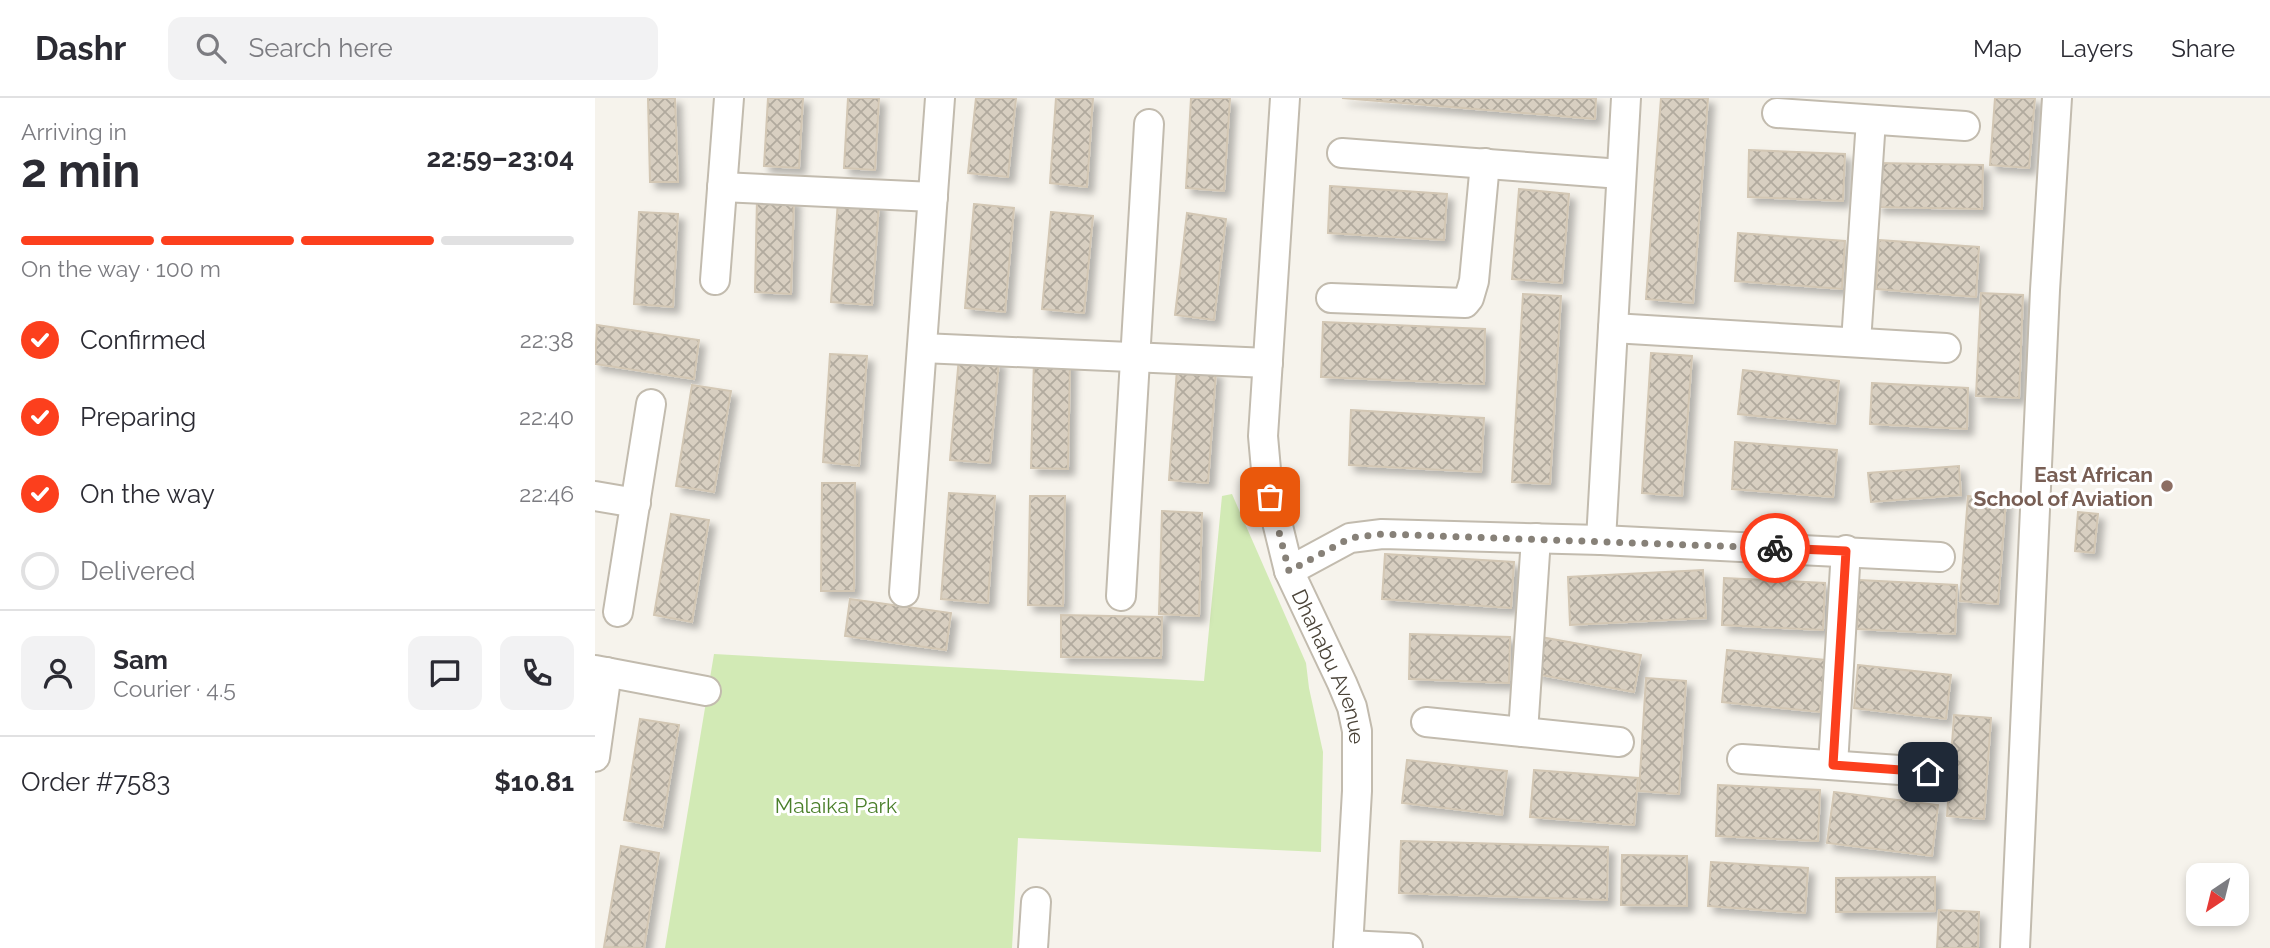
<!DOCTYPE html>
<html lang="en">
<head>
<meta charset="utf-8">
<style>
	:root { --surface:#fff; --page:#f2f2f3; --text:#2b2b33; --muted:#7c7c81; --line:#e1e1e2; --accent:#fc3f1d }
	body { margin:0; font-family:Raleway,sans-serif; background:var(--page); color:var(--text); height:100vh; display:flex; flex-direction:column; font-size:26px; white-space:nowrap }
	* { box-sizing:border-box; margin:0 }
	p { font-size:23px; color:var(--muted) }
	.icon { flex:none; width:38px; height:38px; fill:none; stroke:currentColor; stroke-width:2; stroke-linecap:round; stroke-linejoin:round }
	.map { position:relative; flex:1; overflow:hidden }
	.drawer { display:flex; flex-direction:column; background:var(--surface); width:595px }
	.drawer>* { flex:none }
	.needle { width:46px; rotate:215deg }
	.fabs { position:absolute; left:1591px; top:765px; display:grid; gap:14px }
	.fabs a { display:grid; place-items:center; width:63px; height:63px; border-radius:14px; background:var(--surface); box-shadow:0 4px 10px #0003; font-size:35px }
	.pin { position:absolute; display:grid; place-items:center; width:60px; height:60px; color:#fff; margin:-30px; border-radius:14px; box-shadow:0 4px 10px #0006 }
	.courier { position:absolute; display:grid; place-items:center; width:70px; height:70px; margin:-35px; border:5px solid #fc3f1d; border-radius:50%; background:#fff; color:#222; box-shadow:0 2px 9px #0007 }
	.headline em { font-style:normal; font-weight:700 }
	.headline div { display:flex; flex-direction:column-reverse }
	.headline { display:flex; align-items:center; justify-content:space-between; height:119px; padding:0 21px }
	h1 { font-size:46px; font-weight:700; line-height:52px }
	.bar { display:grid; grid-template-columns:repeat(4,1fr); gap:10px 7px; align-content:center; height:84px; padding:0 21px }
	.bar i { height:9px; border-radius:5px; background:var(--line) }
	.bar .on { background:var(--accent) }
	.bar p { grid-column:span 4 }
	.line { display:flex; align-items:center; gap:18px; padding:0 21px; border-top:2px solid var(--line) }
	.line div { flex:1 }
	.round { display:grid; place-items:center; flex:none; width:74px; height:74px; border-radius:14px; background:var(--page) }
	ol { padding:0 21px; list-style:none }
	li { display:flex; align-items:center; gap:21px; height:77px }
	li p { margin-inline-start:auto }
	li .icon { padding:7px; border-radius:50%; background:var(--accent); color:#fff; stroke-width:4 }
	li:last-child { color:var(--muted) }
	li i { width:38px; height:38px; border:4px solid var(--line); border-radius:50% }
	header { display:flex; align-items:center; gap:42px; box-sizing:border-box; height:98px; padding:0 35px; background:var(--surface); border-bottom:2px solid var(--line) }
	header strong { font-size:33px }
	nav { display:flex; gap:38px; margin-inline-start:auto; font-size:24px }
	.search { width:490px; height:63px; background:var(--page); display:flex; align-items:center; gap:18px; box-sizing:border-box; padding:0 24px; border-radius:14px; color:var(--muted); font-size:26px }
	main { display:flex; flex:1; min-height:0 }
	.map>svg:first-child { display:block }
</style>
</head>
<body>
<header>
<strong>Dashr</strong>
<div class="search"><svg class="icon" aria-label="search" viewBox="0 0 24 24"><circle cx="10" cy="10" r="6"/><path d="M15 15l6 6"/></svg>Search here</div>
<nav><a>Map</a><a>Layers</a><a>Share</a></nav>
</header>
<main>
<section class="drawer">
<div class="headline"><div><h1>2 min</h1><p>Arriving in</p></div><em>22:59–23:04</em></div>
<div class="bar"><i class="on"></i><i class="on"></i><i class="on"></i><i></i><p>On the way · 100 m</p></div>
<ol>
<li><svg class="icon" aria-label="check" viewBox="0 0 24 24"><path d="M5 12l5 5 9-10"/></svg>Confirmed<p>22:38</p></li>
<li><svg class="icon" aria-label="check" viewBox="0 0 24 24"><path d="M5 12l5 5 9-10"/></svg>Preparing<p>22:40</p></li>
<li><svg class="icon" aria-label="check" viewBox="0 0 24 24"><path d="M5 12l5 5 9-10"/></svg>On the way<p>22:46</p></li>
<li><i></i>Delivered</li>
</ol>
<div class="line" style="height:126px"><a class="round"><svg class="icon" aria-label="person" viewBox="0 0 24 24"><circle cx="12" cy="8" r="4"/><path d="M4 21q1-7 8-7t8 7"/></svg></a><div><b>Sam</b><p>Courier · 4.5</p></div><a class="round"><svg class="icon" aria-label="chat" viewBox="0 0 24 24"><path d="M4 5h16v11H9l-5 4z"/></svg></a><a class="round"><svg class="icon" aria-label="phone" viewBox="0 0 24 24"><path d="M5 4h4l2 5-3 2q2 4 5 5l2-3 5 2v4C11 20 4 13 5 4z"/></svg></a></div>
<div class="line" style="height:91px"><div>Order #7583</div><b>$10.81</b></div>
</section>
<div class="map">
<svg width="1675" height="850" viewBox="0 0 1675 850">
	<defs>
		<pattern id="building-cross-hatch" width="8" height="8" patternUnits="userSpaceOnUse" patternTransform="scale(1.75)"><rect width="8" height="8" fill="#d8cfc1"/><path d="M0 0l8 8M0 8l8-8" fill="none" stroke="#b1aa9e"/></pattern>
		<filter id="shadow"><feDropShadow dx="6" dy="6" stdDeviation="3.5" flood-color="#0004"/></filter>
	</defs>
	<rect width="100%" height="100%" fill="#f6f3ec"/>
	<path fill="#d2eab5" d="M637 396 711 565 714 590 728 654 726 754 423 740 417 850H70L119 556 609 583 627 398Z"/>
	<g fill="url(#building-cross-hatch)" stroke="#d3c7b4" stroke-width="2" filter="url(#shadow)">
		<path d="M53 0H80L83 84H55Z"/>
		<path d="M173 0H208L204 70 169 68Z"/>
		<path d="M253 0H284L280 72 249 70Z"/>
		<path d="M381 0H421L413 79 373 75Z"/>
		<path d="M461 0H498L492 89 455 85Z"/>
		<path d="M596 0H635L629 93 591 90Z"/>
		<path d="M747 0H1001L1000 21Z"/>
		<path d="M1066 0H1113L1098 205 1051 201Z"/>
		<path d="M1400 0H1440L1434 70 1395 67Z"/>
		<path d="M1154 52 1250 56 1248 103 1153 99Z"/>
		<path d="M1283 65 1388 67 1387 111 1282 109Z"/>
		<path d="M735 88 852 96 849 142 733 135Z"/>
		<path d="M924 91 974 96 967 185 917 181Z"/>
		<path d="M162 100 199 101 196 196 160 194Z"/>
		<path d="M243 102 284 105 277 207 236 204Z"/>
		<path d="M379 106 419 110 410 214 370 210Z"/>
		<path d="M44 114 83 116 78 209 39 206Z"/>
		<path d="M456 114 498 118 489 215 447 211Z"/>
		<path d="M592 115 631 121 619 222 580 217Z"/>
		<path d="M1143 135 1250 143 1247 191 1140 183Z"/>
		<path d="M1284 142 1384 149 1381 199 1281 191Z"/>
		<path d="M1386 195 1428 197 1424 300 1381 298Z"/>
		<path d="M928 196 966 198 955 386 917 384Z"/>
		<path d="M728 224 890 231 889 286 726 279Z"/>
		<path d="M2 227 104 242 99 281 0 266Z"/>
		<path d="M1056 255 1097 258 1087 398 1047 395Z"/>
		<path d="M235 256 272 258 264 368 228 364Z"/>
		<path d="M364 259 404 263 395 365 355 362Z"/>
		<path d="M439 261 475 262 473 371 436 370Z"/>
		<path d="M582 271 621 274 613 385 574 382Z"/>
		<path d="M1148 272 1244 283 1240 326 1143 316Z"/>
		<path d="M1277 285 1373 290 1372 331 1275 326Z"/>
		<path d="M97 287 136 293 119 394 81 388Z"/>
		<path d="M756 312 889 320 886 374 754 367Z"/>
		<path d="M1140 344 1242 352 1238 399 1137 391Z"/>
		<path d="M1364 368 1366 397 1276 404 1273 375Z"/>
		<path d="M227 385H260L259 493H226Z"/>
		<path d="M354 395 400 398 393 505 346 501Z"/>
		<path d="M435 398H470L468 508 433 507Z"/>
		<path d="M1373 398 1411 401 1403 506 1365 503Z"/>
		<path d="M567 413 607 415 604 518 564 516Z"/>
		<path d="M1483 414 1503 416 1499 455 1480 453Z"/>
		<path d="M76 416 114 422 97 524 59 517Z"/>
		<path d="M790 456 919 464 916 510 787 501Z"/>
		<path d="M1108 472 1111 520 975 527 973 479Z"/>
		<path d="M1129 480 1230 485 1228 532 1127 527Z"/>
		<path d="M1264 482 1362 487 1360 536 1262 531Z"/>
		<path d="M255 501 356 515 351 552 250 538Z"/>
		<path d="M466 517 567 519 566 560 466 559Z"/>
		<path d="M815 536 915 539 914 585 814 581Z"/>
		<path d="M946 539 1046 557 1039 594 940 576Z"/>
		<path d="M1132 552 1230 562 1225 614 1127 604Z"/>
		<path d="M1263 567 1356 577 1351 621 1259 610Z"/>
		<path d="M1051 580 1091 583 1084 696 1044 693Z"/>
		<path d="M1359 617 1396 620 1389 721 1352 718Z"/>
		<path d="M45 621 84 627 67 729 29 722Z"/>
		<path d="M812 662 912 673 907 717 807 705Z"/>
		<path d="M939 672 1043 680 1039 727 935 719Z"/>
		<path d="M1123 687 1225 692 1223 743 1121 738Z"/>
		<path d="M1239 694 1343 707 1337 758 1232 745Z"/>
		<path d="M806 743 1013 749 1012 802 804 795Z"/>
		<path d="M26 748 64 755 49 850 9 849Z"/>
		<path d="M1027 757 1092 758V808L1026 807Z"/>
		<path d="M1116 764 1213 770 1210 815 1113 808Z"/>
		<path d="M1340 779V813L1241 814V780Z"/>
		<path d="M1344 812 1384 814 1383 850H1342Z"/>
	</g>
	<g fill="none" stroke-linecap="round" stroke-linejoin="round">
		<defs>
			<g id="minor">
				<path id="s1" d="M690 0 668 338 672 383 694 473 747 585 757 609 762 633V693L753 850"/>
				<path d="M1182 15 1370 28"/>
				<path d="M747 55 1026 76"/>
				<path d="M127 89 338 99"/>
				<path d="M120 182 134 0"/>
				<path d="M736 200 870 205 874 200 879 183 890 65"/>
				<path d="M1018 230 1351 250"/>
				<path d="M1261 244 1276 22"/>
				<path d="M327 250 673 265"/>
				<path d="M0 398 41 405"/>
				<path d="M1006 442 1031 0"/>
				<path d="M694 473 755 440 787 436 1006 442 1345 459"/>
				<path d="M309 494 345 0"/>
				<path d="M526 498 554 26"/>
				<path d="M23 514 56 306"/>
				<path d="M0 572 111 593"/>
				<path d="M831 624 1024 644"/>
				<path d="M928 634 941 440"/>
				<path d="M0 659 12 574"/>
				<path d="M1147 661 1333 674"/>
				<path d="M1238 667 1251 452"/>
				<path d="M753 847 813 850"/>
				<path d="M438 850 441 804"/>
				<path d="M1420 850 1450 192 1462 0"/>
			</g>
		</defs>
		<use href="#minor" stroke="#c2bbae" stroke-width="32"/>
		<use href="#minor" stroke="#fff" stroke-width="28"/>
	</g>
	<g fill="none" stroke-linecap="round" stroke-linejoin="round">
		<path stroke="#878178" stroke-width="7" stroke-dasharray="0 12.6" d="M675 399 694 473 755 440 787 436 1180 450"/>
		<path stroke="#fc3f1d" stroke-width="9" d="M1180 450 1251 453 1238 667 1333 674"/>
	</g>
	<circle fill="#8d6e63" stroke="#fff" stroke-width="2.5" cx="1572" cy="388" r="7"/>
	<g text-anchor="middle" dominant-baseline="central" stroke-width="6" stroke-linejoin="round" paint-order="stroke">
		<g font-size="21" font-weight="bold" fill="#785e54" stroke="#fff" text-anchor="end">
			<text x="1558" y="376">East African<tspan x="1558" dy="24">School of Aviation</tspan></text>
		</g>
		<g font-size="21" fill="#4b4439" stroke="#fff">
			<text stroke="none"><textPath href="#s1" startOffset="581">Dhahabu Avenue</textPath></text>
		</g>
		<g font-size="21" fill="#4a7f2a" stroke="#fff">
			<text x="241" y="707">Malaika Park</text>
		</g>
	</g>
</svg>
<div class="fabs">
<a><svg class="needle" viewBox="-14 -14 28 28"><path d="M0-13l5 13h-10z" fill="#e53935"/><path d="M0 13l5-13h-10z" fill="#7c7c81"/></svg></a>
</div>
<div class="pin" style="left:675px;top:399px;background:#ea580c"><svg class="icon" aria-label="bag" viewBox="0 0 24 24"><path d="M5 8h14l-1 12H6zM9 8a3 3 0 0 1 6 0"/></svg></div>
<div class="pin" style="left:1333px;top:674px;background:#1f2937"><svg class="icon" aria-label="home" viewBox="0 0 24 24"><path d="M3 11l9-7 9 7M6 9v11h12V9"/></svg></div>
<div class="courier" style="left:1180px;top:450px"><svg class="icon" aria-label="bike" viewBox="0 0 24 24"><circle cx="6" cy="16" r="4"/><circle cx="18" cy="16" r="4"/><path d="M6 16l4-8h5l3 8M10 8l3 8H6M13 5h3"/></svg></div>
</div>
</main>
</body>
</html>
